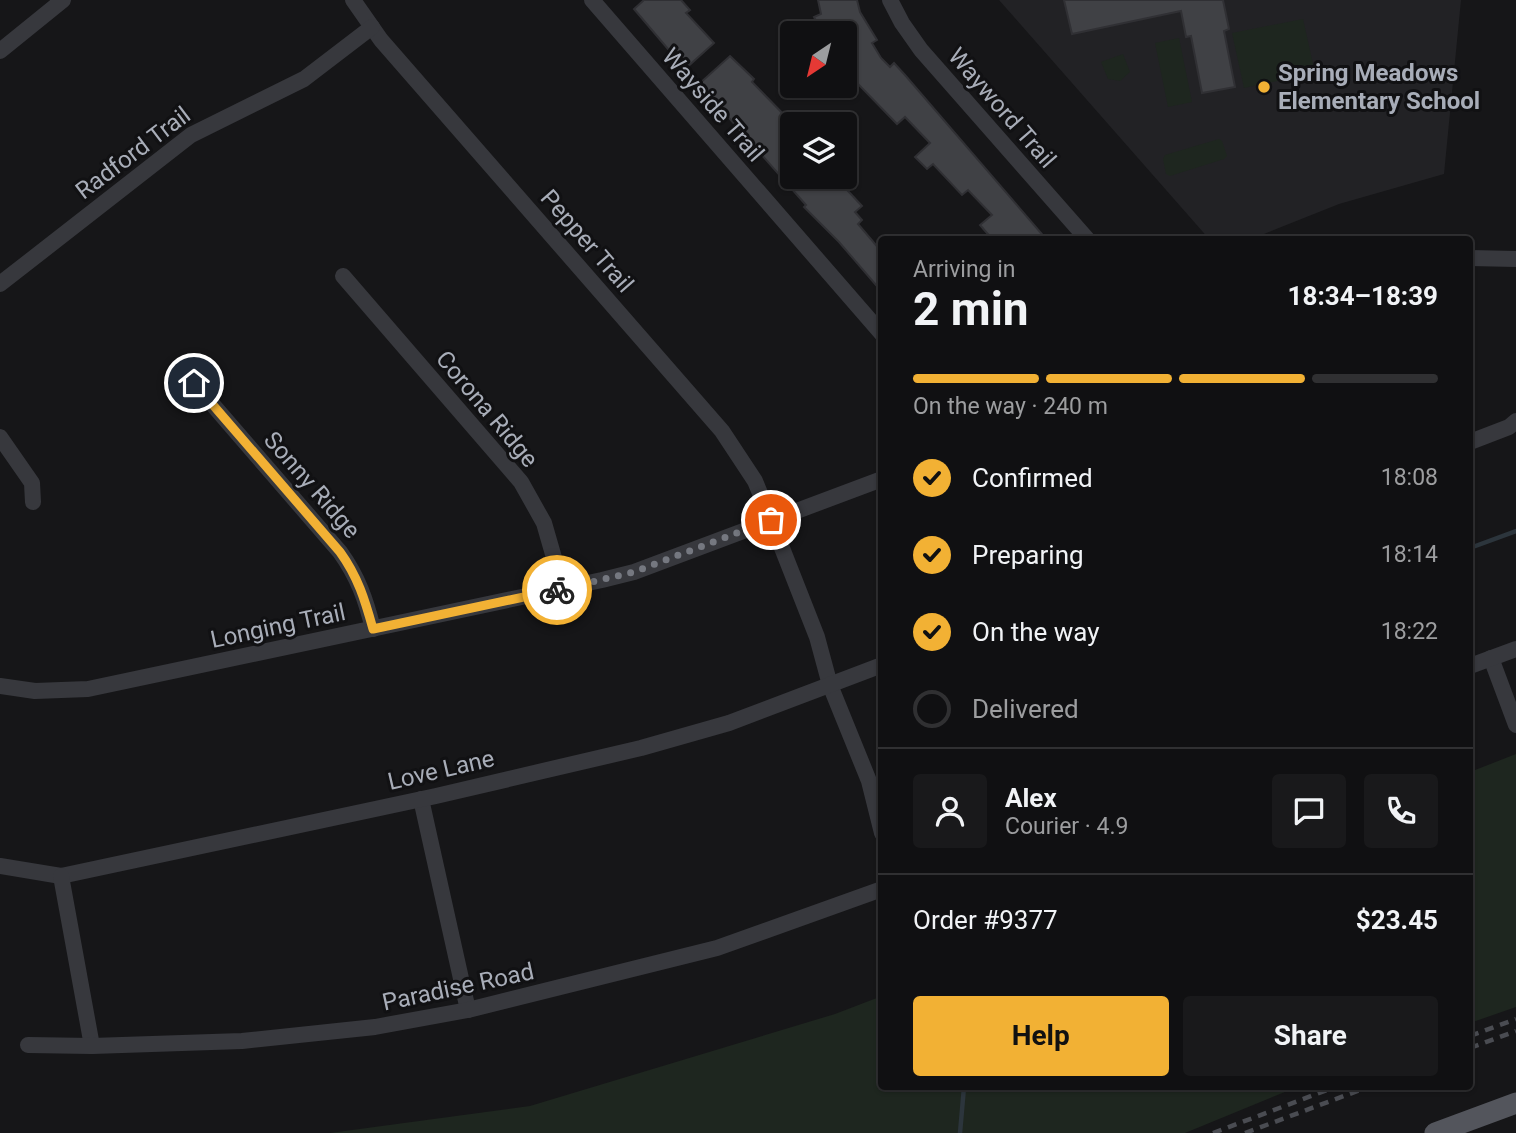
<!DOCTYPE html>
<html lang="en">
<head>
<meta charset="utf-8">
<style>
	:root { --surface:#101012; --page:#19191b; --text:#f1f3f6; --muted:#9c9d9f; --line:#303032; --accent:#f2b134 }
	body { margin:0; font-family:Roboto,sans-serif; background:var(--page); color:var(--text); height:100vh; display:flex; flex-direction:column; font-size:26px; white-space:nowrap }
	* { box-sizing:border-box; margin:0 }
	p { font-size:23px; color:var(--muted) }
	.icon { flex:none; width:38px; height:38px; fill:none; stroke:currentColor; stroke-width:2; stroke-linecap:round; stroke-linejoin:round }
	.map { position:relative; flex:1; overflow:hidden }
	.sheet { position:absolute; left:878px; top:236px; width:595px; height:854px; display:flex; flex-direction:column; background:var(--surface); border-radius:7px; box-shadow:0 2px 5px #0004,0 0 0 2px var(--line) }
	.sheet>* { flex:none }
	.needle { width:46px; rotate:215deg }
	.fabs { position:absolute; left:780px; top:21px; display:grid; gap:14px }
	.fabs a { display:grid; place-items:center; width:77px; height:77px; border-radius:7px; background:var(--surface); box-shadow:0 2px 5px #0004,0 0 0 2px var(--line); font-size:35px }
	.pin { position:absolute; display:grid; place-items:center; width:60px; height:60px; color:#fff; margin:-30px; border:4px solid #fff; border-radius:50%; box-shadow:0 2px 7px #0007 }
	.courier { position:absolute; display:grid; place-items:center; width:70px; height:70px; margin:-35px; border:5px solid #f2b134; border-radius:50%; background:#fff; color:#222; box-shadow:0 2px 9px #0007 }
	.overview em { font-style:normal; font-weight:700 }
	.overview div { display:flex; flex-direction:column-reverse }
	.overview { display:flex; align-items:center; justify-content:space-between; height:119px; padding:0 35px }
	h1 { font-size:46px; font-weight:700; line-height:52px }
	.bar { display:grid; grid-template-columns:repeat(4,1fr); gap:10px 7px; align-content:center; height:84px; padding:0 35px }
	.bar i { height:9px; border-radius:5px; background:var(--line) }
	.bar .active { background:var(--accent) }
	.bar p { grid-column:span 4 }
	.line { display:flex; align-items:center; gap:18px; padding:0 35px; border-top:2px solid var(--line) }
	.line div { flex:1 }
	.round { display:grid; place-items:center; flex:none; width:74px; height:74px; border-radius:7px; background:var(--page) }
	ol { padding:0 35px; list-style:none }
	li { display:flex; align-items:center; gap:21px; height:77px }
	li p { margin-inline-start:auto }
	li .icon { padding:7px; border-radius:50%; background:var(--accent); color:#111; stroke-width:4 }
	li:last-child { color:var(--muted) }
	li i { width:38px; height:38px; border:4px solid var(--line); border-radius:50% }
	.primary-button { display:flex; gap:14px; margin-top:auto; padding:14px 35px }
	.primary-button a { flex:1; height:80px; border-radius:7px; background:var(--accent); color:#111; font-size:28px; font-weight:700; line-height:80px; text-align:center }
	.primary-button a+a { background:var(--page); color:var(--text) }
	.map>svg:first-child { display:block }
</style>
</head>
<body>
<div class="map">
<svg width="1516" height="1133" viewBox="0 0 1516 1133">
	<rect width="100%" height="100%" fill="#161618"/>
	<path fill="#222225" d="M999 0H1461L1444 174 1339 204 1249 240H1210Z"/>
	<g fill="#1e261f">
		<path d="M1303 19 1315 73 1244 88 1232 33Z"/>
		<path d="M1179 38 1192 102 1168 107 1155 43Z"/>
		<path d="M1123 54 1130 72 1120 81 1108 79 1101 62Z"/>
		<path d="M1219 139 1222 141 1227 156 1224 159 1170 176 1166 174 1163 159 1165 155Z"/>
		<path d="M1516 754V1007L1470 1023V772Z"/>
		<path d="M882 996V1087H1297L1185 1133H330L530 1106 835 1014Z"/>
	</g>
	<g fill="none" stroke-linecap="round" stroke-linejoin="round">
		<g stroke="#2c353c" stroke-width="4.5">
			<path d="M1470 548 1516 531"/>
			<path d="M960 1133 964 1087"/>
		</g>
	</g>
	<g fill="#404145" stroke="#303034" stroke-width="2">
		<path d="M644 0H681L690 10 686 13 714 43 685 69 634 9Z"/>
		<path d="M818 0H857L860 12 877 40 872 43 881 58 890 67 894 63 905 75 1047 240H993L980 225 992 215 968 190 962 195 933 164 927 169 915 157 930 143 905 117 897 124 858 84 845 61V33H822L814 17 821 14Z"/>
		<path d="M1064 0H1223L1229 29 1224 31 1235 87 1202 93 1191 36 1186 37 1181 11 1072 34Z"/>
		<path d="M730 56 754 79 752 82 793 124V177H835L862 206 855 212 862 220 858 224 882 252V292L839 242 804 207 806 205 699 84Z"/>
	</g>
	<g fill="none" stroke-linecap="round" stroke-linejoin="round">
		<g stroke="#37383d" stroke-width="16">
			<path d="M353 0 381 40 722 431 755 481 771 520 817 637 830 685 869 781 882 833"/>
			<path d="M592 0 882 334"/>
			<path d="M890 0 902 23 921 50 1088 240"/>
			<path d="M0 51 63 0"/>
			<path d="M1470 258 1516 259"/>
			<path d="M343 276 521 482 544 523 563 589"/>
			<path d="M0 284 191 135 304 79 372 27"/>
			<path d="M194 383 340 552C358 577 366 600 373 629"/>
			<path d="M0 437 32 483 33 502"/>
			<path d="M1470 442 1509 427 1516 421"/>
			<path d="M1491 658 1516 725"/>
			<path d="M1470 666 1516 649"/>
			<path d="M0 686 35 691 88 689 602 580 634 572 882 479"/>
			<path d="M421 799 468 1010"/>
			<path d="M0 866 61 876 436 796 641 748 729 723 882 665"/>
			<path d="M61 876 92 1046"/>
			<path d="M28 1045 92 1046 242 1041 375 1027 468 1010 717 948 882 889"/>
		</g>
		<path stroke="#53555c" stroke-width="21" d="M1435 1133 1516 1103"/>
		<g stroke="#4a4c52" stroke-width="4.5" stroke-dasharray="9 7" stroke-linecap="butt">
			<path d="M1470 1036 1516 1019"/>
			<path d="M1470 1048 1516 1031"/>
			<path d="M1213 1133 1335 1087"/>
			<path d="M1245 1133 1368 1087"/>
		</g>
	</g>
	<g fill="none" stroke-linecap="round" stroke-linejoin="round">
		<path stroke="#757880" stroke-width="7" stroke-dasharray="0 12.6" d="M557 590 634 572 771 520"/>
		<path stroke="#f2b134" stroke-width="9" d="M194 383 340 552C358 577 365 600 373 629L557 590"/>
	</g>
	<circle fill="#f2b134" stroke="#111113" stroke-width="2.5" cx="1264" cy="87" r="7"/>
	<g text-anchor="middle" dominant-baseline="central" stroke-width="6" stroke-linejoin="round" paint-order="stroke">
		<g font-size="24" font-weight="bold" fill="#a8adb8" stroke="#111113" text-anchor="start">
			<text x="1278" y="73">Spring Meadows<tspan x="1278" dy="28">Elementary School</tspan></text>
		</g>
		<g font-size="24" fill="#a8adb8" stroke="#111113">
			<text transform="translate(713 105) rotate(49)">Wayside Trail</text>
			<text transform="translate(1002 108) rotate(49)">Wayword Trail</text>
			<text transform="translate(133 153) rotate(-37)">Radford Trail</text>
			<text transform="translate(587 241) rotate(49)">Pepper Trail</text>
			<text transform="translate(487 409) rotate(50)">Corona Ridge</text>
			<text transform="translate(312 485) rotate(49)">Sonny Ridge</text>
			<text transform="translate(278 626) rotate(-12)">Longing Trail</text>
			<text transform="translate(441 770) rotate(-13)">Love Lane</text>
			<text transform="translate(458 987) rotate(-12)">Paradise Road</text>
		</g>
	</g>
</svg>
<div class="fabs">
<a><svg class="needle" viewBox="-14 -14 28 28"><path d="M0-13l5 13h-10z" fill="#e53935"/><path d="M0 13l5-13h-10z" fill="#9c9d9f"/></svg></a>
<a><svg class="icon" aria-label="layers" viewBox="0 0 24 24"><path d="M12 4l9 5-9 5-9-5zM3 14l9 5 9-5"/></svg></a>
</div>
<div class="pin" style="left:771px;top:520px;background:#ea580c"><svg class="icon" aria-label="bag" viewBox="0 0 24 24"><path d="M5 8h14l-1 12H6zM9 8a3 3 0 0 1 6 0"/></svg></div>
<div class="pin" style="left:194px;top:383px;background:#1f2937"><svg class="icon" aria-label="home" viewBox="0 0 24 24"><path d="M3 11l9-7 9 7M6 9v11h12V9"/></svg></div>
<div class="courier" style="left:557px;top:590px"><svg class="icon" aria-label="bike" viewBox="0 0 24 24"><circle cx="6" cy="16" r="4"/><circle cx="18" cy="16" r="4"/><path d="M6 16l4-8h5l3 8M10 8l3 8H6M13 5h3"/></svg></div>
<section class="sheet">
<div class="overview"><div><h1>2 min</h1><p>Arriving in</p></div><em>18:34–18:39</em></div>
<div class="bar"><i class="active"></i><i class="active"></i><i class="active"></i><i></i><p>On the way · 240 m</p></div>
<ol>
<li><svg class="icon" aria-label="check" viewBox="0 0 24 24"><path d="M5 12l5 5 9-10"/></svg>Confirmed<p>18:08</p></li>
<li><svg class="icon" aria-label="check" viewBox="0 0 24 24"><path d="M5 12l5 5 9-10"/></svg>Preparing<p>18:14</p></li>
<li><svg class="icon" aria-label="check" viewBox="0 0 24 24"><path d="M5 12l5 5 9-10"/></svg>On the way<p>18:22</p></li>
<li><i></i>Delivered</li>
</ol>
<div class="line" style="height:126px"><a class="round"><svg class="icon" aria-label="person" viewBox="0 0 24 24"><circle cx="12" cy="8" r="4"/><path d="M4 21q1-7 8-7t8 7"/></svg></a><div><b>Alex</b><p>Courier · 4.9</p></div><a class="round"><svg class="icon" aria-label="chat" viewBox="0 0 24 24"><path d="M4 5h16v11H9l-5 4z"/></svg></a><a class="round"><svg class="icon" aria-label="phone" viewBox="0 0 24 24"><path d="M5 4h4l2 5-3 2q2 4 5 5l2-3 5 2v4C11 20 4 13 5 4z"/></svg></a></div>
<div class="line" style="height:91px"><div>Order #9377</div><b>$23.45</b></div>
<div class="primary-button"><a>Help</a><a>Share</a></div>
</section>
</div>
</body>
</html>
